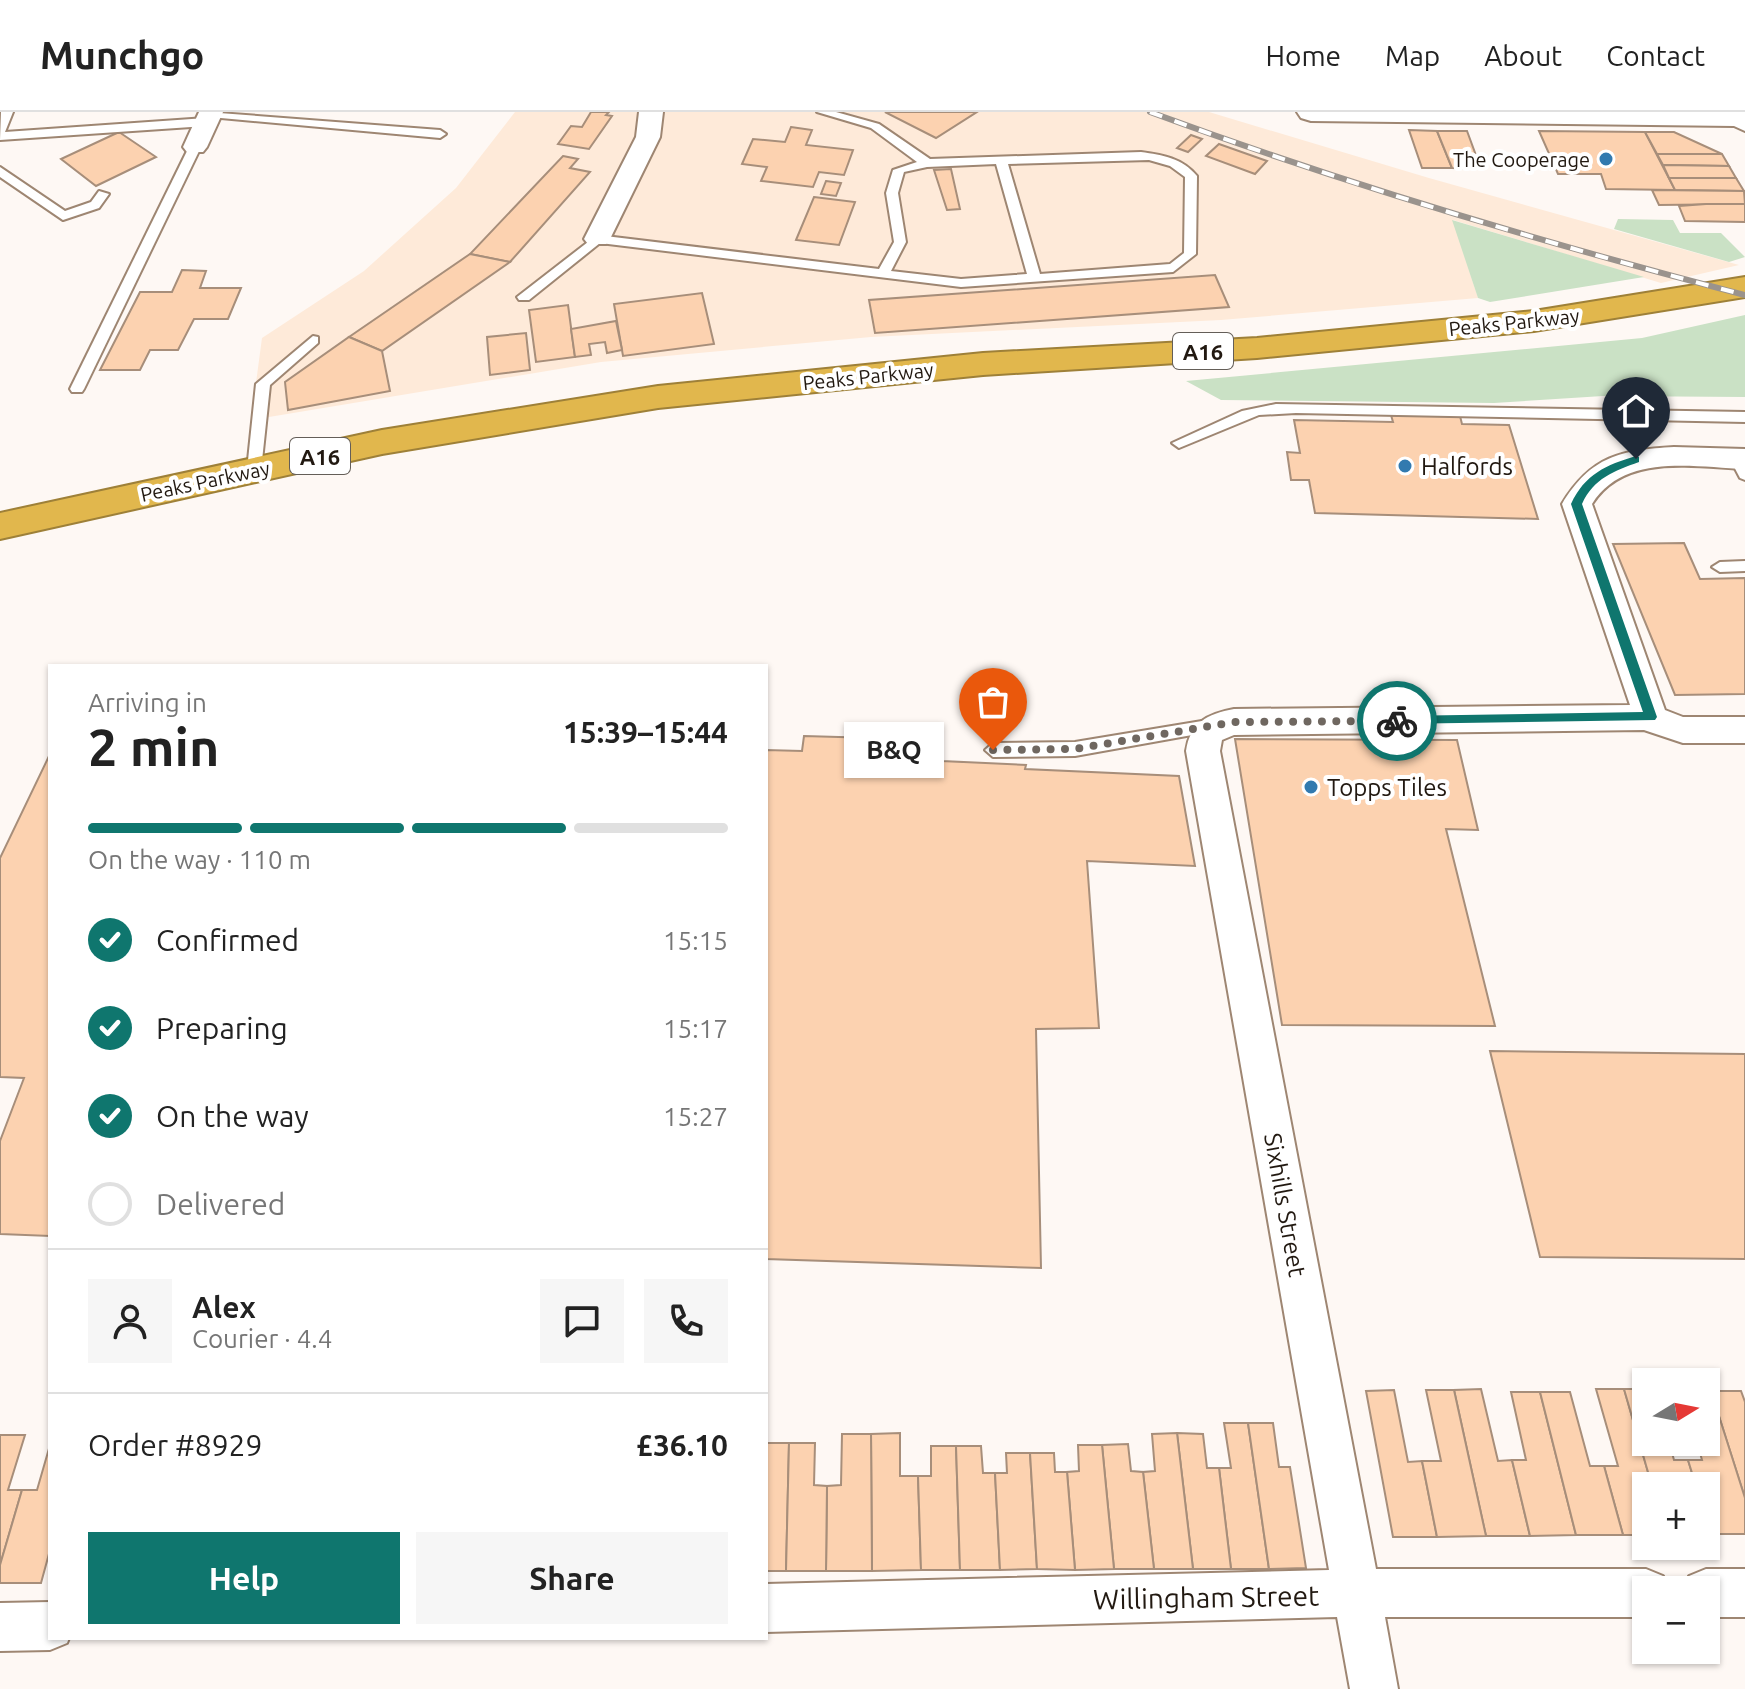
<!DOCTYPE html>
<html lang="en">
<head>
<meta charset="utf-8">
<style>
	:root { --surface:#fff; --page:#f6f6f6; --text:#222; --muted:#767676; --line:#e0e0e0; --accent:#0f766e }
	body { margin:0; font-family:Ubuntu,sans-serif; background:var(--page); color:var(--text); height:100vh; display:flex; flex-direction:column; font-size:30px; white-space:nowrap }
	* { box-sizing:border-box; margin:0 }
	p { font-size:26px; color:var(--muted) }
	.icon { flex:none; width:44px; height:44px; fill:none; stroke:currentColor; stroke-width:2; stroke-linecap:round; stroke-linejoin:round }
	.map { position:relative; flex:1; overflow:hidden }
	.panel { position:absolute; left:48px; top:552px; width:720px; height:976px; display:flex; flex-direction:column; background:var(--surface); border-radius:0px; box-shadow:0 2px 6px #0004 }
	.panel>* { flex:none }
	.needle { width:52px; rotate:80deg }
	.tools { position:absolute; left:1632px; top:1256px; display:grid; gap:16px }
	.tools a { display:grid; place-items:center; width:88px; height:88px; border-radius:0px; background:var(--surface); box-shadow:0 2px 6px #0004; font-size:40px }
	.pin { position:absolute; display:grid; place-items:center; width:68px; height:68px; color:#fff; margin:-82px -34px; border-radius:50% 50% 50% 0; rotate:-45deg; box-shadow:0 0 8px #0007 }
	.pin .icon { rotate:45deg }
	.courier { position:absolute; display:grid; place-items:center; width:80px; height:80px; margin:-40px; border:6px solid #0f766e; border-radius:50%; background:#fff; color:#222; box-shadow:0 2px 10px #0007 }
	.bubble { position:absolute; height:56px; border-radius:0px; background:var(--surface); box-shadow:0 2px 6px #0004; font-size:26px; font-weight:700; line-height:56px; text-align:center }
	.head em { font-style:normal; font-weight:700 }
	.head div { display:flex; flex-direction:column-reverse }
	.head { display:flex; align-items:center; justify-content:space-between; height:136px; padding:0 40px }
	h1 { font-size:52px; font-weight:700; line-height:60px }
	.bar { display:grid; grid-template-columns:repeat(4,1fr); gap:12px 8px; align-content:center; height:96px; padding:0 40px }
	.bar i { height:10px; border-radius:6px; background:var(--line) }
	.bar .on { background:var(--accent) }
	.bar p { grid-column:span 4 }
	.line { display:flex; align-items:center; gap:20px; padding:0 40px; border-top:2px solid var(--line) }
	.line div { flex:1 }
	.round { display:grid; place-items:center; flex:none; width:84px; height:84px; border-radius:0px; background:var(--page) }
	ol { padding:0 40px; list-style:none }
	li { display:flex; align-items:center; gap:24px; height:88px }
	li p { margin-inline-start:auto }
	li .icon { padding:8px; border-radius:50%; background:var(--accent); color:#fff; stroke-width:4 }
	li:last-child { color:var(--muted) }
	li i { width:44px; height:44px; border:4px solid var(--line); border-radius:50% }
	.cta { display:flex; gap:16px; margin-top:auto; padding:16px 40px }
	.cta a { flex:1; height:92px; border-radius:0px; background:var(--accent); color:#fff; font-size:32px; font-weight:700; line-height:92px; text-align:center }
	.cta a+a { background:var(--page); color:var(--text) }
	header { display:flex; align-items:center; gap:48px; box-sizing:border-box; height:112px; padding:0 40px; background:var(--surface); border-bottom:2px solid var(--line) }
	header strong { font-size:38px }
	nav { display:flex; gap:44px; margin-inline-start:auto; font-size:28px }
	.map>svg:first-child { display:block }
</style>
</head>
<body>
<header>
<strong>Munchgo</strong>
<nav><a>Home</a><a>Map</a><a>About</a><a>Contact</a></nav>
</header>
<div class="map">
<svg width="1745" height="1577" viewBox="0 0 1745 1577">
	<rect width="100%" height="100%" fill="#fef8f4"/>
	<path fill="#feead9" d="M515 0H1209L1429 66 1739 153 1661 171 1453 108 1478 186 1221 208 871 225 601 250 251 308 262 226 364 159 456 76Z"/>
	<g fill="#cae1c5">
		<path d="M1618 107 1673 108 1680 121H1721L1745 145 1729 150 1614 117Z"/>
		<path d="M1452 108 1644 165 1490 190 1478 186Z"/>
		<path d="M1745 203V285L1603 284 1494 291 1221 288 1186 269 1642 226Z"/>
	</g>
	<g fill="#fcd2b0" stroke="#a78e7a" stroke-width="2">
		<path d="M591 0H609L606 3 612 4 589 37 558 32 571 14 582 15Z"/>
		<path d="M885 0H977L936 26Z"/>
		<path d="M791 15 812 18 806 33 853 38 844 63 819 60 813 75 761 69 767 55 742 52 753 27 785 30Z"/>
		<path d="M1409 18 1437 19 1452 56H1422Z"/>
		<path d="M1437 19H1467L1481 57 1452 56Z"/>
		<path d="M1539 19 1645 20 1675 78 1606 77 1601 62H1558Z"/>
		<path d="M119 20 156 45 96 74 61 47Z"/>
		<path d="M1645 20H1674L1722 42H1657Z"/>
		<path d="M1191 23 1202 27 1188 40 1177 36Z"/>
		<path d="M1219 32 1267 49 1255 62 1206 44Z"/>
		<path d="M1657 42H1722L1729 54 1663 53Z"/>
		<path d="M563 44 578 47 570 56 590 60 510 150 470 142Z"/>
		<path d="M1663 53 1729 54 1736 66H1669Z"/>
		<path d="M951 57 960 97 947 98 934 58Z"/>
		<path d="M1669 66H1736L1744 79 1675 78Z"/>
		<path d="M826 69 841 71 836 84 821 82Z"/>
		<path d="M1652 78 1744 79 1745 92 1659 93Z"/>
		<path d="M814 85 855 90 839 133 796 128Z"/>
		<path d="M1706 92H1745V110L1685 109 1679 94Z"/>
		<path d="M470 142 510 150 382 239 349 225Z"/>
		<path d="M182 158 206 159 200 176H241L228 207H194L178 238H150L140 258H100L140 180H172Z"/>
		<path d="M1215 163 1229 195 875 221 869 188Z"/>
		<path d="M702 181 714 232 623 244 614 192Z"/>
		<path d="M568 193 575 245 536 250 529 198Z"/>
		<path d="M616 209 622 238 607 241 605 230 589 232 591 243 575 245 571 217Z"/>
		<path d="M526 221 530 258 490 263 487 225Z"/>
		<path d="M349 225 382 239 390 279 288 298 285 270Z"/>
		<path d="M1391 303 1460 304 1462 312 1509 313 1538 407 1315 401 1309 368H1291L1287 340 1300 341 1294 308 1393 310Z"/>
		<path d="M1684 431 1700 467 1745 466V582L1675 583 1613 432Z"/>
		<path d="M804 624 943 628 942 649 1026 653 1025 657 1179 664 1195 754 1087 749 1099 916 1036 917 1041 1156 766 1147V638L802 639Z"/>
		<path d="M1235 627 1457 628 1478 718 1446 717 1495 914 1282 913Z"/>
		<path d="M50 642V1124L0 1122V1029L24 966 0 965V746Z"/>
		<path d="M1490 939 1745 942V1147L1540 1145Z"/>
		<path d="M1481 1277 1498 1349 1512 1348 1530 1424H1486L1454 1278Z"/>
		<path d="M1596 1277H1624L1652 1374H1646V1423H1623L1604 1354H1618Z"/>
		<path d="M1624 1277H1646V1330H1669L1674 1348H1688L1696 1374H1652Z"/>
		<path d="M1394 1278 1408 1350 1422 1349 1437 1425H1393L1366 1279Z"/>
		<path d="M1426 1278H1454L1486 1424 1437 1425 1422 1349H1441Z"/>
		<path d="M1711 1279H1741L1745 1290V1386Z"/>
		<path d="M1711 1279 1745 1386V1422H1710L1706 1408V1374H1696L1688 1348H1702L1697 1330H1706V1280Z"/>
		<path d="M1511 1280H1540L1576 1423 1530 1424 1512 1348H1526Z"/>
		<path d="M1540 1280H1570L1590 1354H1604L1623 1423H1576Z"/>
		<path d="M1224 1311H1248L1269 1457H1231L1219 1356H1231Z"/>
		<path d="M1248 1311H1273L1279 1355H1290L1306 1456 1269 1457Z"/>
		<path d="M900 1321V1364H918L921 1458 872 1459 871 1322Z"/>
		<path d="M1177 1321 1203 1322 1207 1356H1219L1231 1457H1193Z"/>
		<path d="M1177 1321 1193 1457H1154L1143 1360 1155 1359 1152 1322Z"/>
		<path d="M842 1322H871L872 1459H826L827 1374 841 1373Z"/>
		<path d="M0 1323H25L8 1378H22L0 1453Z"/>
		<path d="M766 1331H789L786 1459H766Z"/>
		<path d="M789 1331H815L814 1373 827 1374 826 1459H786Z"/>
		<path d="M1128 1332 1131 1359 1143 1360 1154 1457H1114L1102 1333Z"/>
		<path d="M50 1333V1438L41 1471H0V1453L22 1378H37Z"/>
		<path d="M1078 1333H1102L1114 1457 1075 1458 1067 1360 1079 1359Z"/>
		<path d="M931 1334H956L960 1458H921L918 1364H931Z"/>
		<path d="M956 1334H981L983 1361H995L1000 1458H960Z"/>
		<path d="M1006 1341H1030L1037 1457 1000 1458 995 1361H1007Z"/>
		<path d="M1030 1341H1054L1055 1360H1067L1075 1458 1037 1457Z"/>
	</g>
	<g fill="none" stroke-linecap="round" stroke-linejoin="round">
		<defs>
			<g id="lane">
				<path d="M1 0H13L5 20 206 6 212 10 206 14 0 28Z"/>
				<path d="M206 0 440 18 446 22 440 26 210 5 206 4Z"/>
				<path d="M817 0H836L879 12 930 47 1141 40C1163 43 1182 46 1197 64L1196 142 1173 160 961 175 600 131 529 188H519L517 185 597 123 879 157 894 130 886 81 893 58 917 50 871 16ZM1149 48 1170 54 1185 65 1184 141 1170 152 1040 162 1008 52ZM996 52 1027 162 961 167 891 159 906 130 898 81 904 60 927 55Z"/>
				<path d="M195 31 201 35 84 277 82 280H72L70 277 189 35Z"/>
				<path d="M0 55 65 99 91 90 99 79 109 82 99 96 63 108 0 65Z"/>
				<path d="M313 224 318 225V231L270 273 261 358 259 361H249L247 358 256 272Z"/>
				<path d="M1276 292 1745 300V310L1296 301 1259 303 1179 336 1172 331 1242 299Z"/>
				<path d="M1737 342 1745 349V368L1740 366 1730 347Z"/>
				<path d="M1745 449V459L1720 460 1712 455 1720 450Z"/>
				<path d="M1214 607 1222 613 1220 618 1075 644 993 645 985 638 993 631 1075 630Z"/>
			</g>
			<g id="street">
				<path d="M199 0H223L207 35 203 40H187L183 35Z"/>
				<path d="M639 0H663L660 25 610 127 606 132H588L584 127 636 25Z"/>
				<path d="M1674 335 1745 337V357C1693 355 1624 341 1592 392L1665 598 1683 605H1745V631H1683L1644 618 1234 623 1222 628 1220 639 1376 1457H1646L1663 1464 1668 1478H1646V1505H1385L1398 1577H1350L1337 1505 766 1520V1472L1329 1458 1186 639C1190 611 1207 602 1234 597L1630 593 1562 392C1591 344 1621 338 1674 335Z"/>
				<path d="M1706 1457H1745V1505H1706V1478H1684L1689 1464Z"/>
				<path d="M50 1490V1526H69L67 1531 50 1538 0 1539V1491Z"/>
			</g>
			<path id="secondary" d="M1297 0H1745V19L1734 14 1311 9 1301 6Z"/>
			<path id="highway" d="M1745 165V185L1534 219 1257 246 983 263 658 296 382 342 0 427V401L382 318 658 274 983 241 1257 226 1534 199Z"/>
		</defs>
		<use href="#lane" stroke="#9e8672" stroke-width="4"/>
		<use href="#street" stroke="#9e8672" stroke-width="4"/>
		<use href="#secondary" stroke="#9e8672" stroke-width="4"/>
		<use href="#highway" stroke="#9e8038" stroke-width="4"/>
		<use href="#lane" fill="#fff" fill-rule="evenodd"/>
		<use href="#street" fill="#fff" fill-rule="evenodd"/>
		<use href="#secondary" fill="#fff" fill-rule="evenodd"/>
		<use href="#highway" fill="#e1b74d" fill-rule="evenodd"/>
		<defs>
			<path id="rail" d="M1150 0C1345 72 1544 131 1745 183"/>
		</defs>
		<use href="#rail" stroke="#9a938d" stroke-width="6"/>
		<use href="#rail" stroke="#fff" stroke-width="4" stroke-dasharray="13" stroke-linecap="butt"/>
	</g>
	<path fill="#0f766e" d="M1636 344 1639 345V350C1614 359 1594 366 1582 392L1657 605 1655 608 1393 612 1391 609 1397 604 1643 600 1571 392C1585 362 1606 353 1636 344Z"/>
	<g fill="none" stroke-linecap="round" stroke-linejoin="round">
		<path stroke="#6f6760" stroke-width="8" stroke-dasharray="0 14.4" d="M993 638 1075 637 1234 610 1397 609"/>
	</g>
	<g fill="#327aaf" stroke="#fff" stroke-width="3">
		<circle cx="1606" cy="47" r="8"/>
		<circle cx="1405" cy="354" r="8"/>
		<circle cx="1311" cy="675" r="8"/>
	</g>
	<g text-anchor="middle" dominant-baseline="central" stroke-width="8" stroke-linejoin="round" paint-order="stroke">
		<g font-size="20" fill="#221911" stroke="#fff" text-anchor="end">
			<text x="1590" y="47">The Cooperage</text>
		</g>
		<g font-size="20" fill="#221911" stroke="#fff">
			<text transform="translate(1514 210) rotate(-6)">Peaks Parkway</text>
			<text transform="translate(868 264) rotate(-6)">Peaks Parkway</text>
			<text transform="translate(205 369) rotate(-12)">Peaks Parkway</text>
		</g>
		<g fill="#fff" stroke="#645e58" stroke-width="2">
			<rect x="1173" y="221" width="60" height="36" rx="6"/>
			<rect x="290" y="326" width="60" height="36" rx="6"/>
		</g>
		<g font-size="22" font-weight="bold" fill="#221911">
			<text x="1203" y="239">A16</text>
			<text x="320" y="344">A16</text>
		</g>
		<g font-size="24" fill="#221911" stroke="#fff" text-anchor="start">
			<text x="1421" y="354">Halfords</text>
			<text x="1327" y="675">Topps Tiles</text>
		</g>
		<g font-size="24" fill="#221911" stroke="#fff">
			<text transform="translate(1285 1093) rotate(80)">Sixhills Street</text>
		</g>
		<g font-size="28" fill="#221911" stroke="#fff">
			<text transform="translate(1206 1485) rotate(-1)">Willingham Street</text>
		</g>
	</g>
</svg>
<div class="tools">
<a><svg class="needle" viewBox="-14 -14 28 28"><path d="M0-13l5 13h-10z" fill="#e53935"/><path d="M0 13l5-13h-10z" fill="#767676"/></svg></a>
<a>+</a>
<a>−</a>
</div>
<div class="pin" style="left:993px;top:638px;background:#ea580c"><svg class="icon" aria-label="bag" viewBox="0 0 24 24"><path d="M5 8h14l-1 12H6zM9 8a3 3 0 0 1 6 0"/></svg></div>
<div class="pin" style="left:1636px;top:347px;background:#1f2937"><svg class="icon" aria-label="home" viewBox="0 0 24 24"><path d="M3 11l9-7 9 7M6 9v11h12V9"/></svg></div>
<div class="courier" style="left:1397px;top:609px"><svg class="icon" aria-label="bike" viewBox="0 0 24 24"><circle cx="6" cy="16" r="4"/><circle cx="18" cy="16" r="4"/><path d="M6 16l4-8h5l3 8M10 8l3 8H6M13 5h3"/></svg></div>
<div class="bubble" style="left:844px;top:610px;width:100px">B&amp;Q</div>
<section class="panel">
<div class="head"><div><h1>2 min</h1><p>Arriving in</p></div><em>15:39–15:44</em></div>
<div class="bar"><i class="on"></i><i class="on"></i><i class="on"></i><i></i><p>On the way · 110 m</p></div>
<ol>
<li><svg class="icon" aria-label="check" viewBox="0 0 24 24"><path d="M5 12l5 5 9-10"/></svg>Confirmed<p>15:15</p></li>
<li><svg class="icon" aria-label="check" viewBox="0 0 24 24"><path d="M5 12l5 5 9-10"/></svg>Preparing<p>15:17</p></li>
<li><svg class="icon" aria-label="check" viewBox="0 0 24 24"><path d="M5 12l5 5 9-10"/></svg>On the way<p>15:27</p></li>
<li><i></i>Delivered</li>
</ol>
<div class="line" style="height:144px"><a class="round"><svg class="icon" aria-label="person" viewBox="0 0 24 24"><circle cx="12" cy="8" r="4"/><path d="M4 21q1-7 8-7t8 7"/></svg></a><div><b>Alex</b><p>Courier · 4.4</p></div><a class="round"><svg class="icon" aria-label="chat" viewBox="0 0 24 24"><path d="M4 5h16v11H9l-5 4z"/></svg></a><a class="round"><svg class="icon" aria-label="phone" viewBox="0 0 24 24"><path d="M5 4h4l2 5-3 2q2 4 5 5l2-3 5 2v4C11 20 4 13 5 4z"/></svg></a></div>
<div class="line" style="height:104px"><div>Order #8929</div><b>£36.10</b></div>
<div class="cta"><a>Help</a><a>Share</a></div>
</section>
</div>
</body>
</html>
